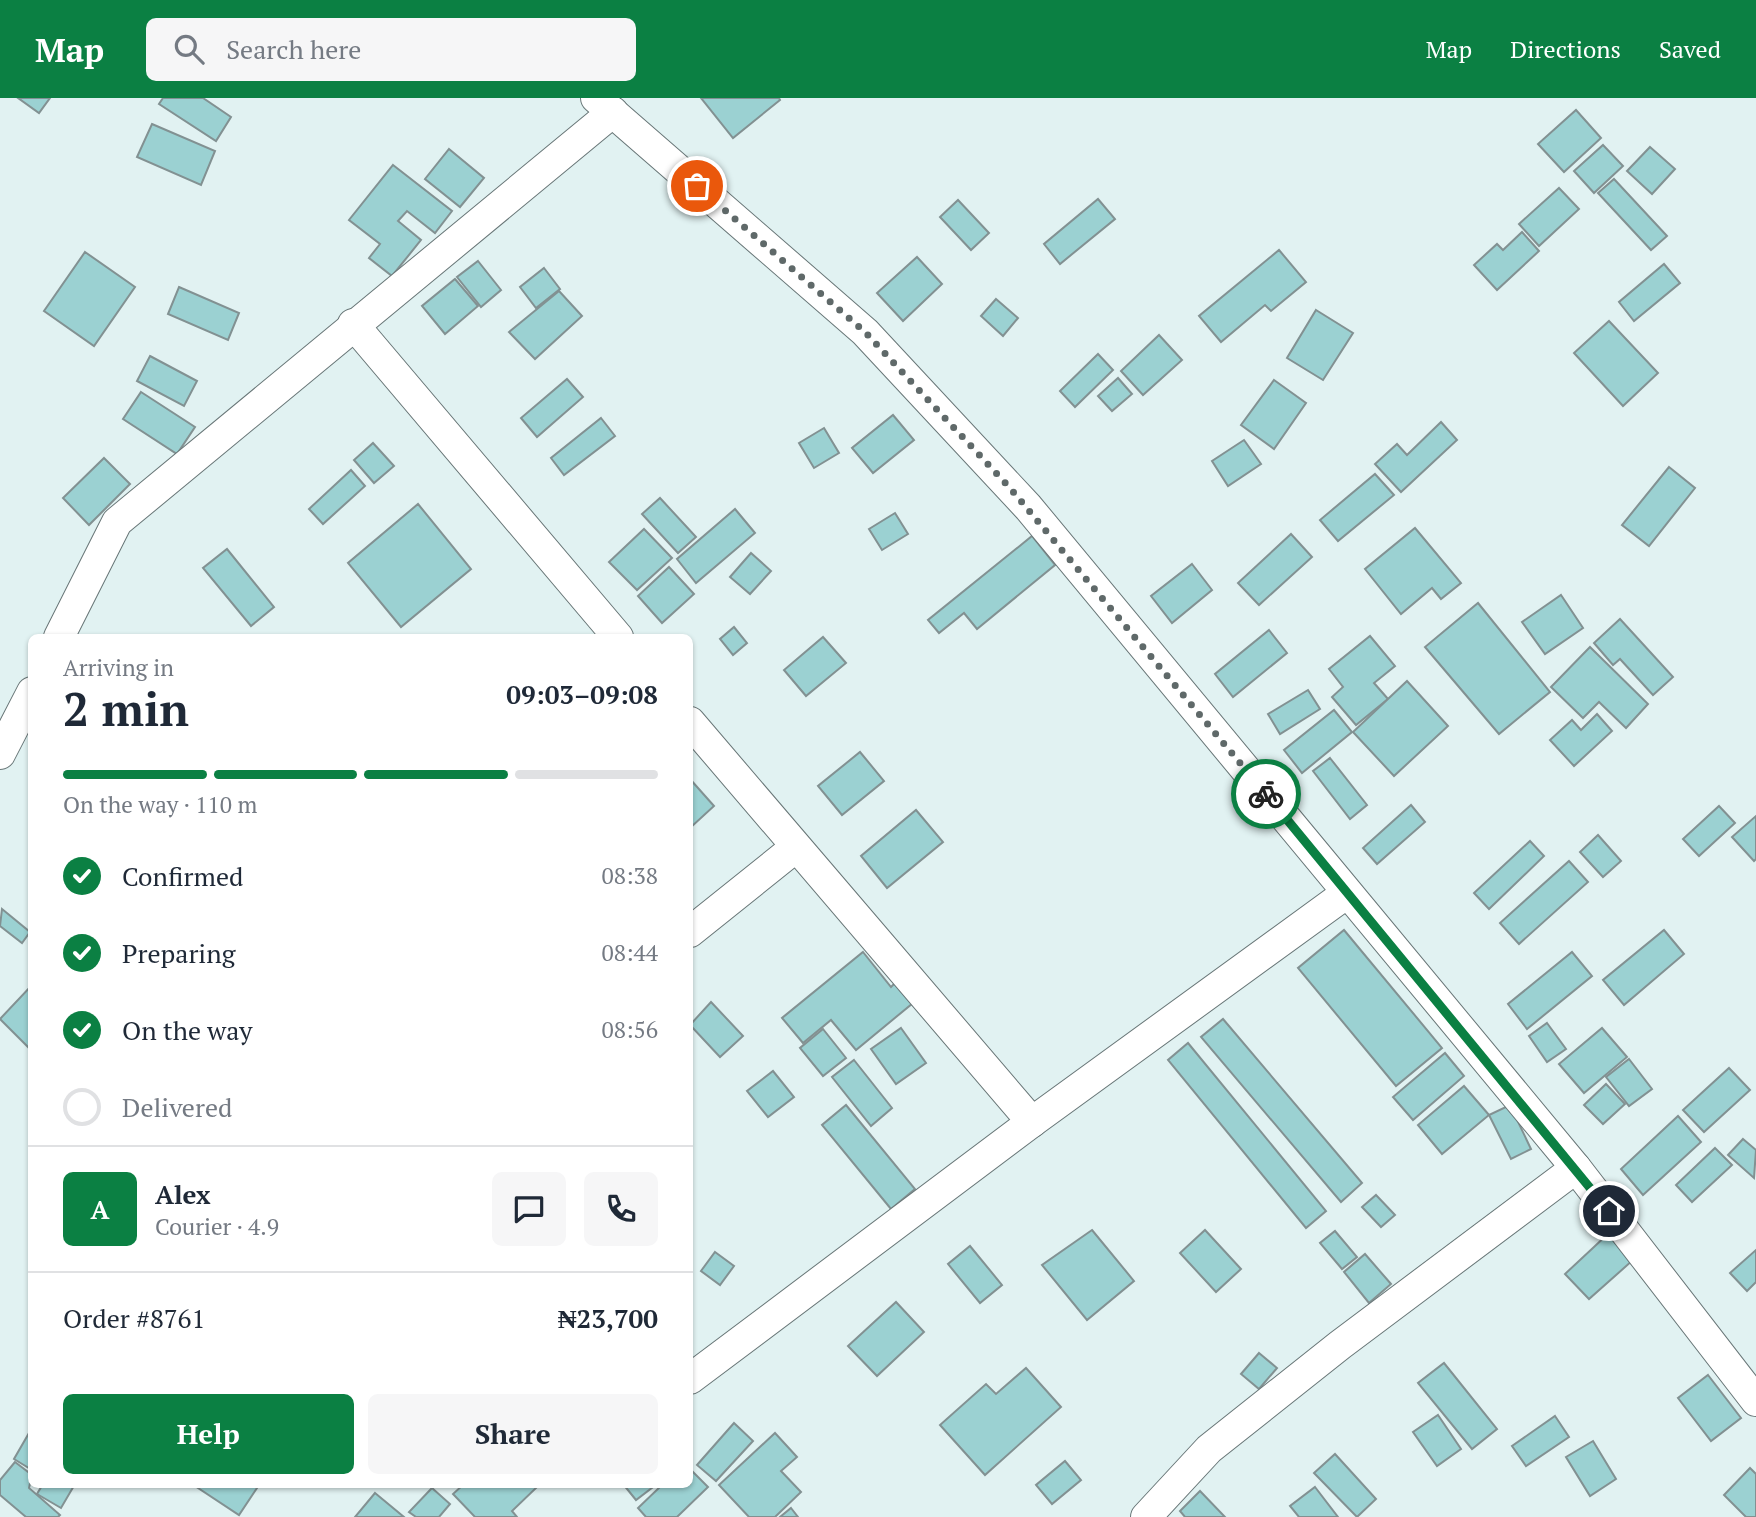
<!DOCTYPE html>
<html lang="en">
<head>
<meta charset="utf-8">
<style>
	:root { --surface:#fff; --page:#f6f6f7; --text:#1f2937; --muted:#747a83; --line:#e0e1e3; --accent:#0b8043 }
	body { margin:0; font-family:"PT Serif",serif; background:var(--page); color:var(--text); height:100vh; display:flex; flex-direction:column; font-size:26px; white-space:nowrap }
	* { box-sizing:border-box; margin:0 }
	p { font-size:23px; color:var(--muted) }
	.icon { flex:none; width:38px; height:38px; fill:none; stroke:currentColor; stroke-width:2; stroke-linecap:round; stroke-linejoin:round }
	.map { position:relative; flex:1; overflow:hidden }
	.sheet { position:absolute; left:28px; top:536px; width:665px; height:854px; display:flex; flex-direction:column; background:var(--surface); border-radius:10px; box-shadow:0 2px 5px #0004 }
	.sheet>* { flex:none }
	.pin { position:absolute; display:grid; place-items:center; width:60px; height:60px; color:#fff; margin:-30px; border:4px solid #fff; border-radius:50%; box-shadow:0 2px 7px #0007 }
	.courier { position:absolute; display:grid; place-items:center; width:70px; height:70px; margin:-35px; border:5px solid #0b8043; border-radius:50%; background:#fff; color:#222; box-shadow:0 2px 9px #0007 }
	.overview em { font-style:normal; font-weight:700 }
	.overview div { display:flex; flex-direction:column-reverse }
	.overview { display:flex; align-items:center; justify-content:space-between; height:119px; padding:0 35px }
	h1 { font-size:46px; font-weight:700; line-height:52px }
	.bar { display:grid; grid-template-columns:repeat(4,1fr); gap:10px 7px; align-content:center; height:84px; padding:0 35px }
	.bar i { height:9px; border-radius:5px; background:var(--line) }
	.bar .current { background:var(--accent) }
	.bar p { grid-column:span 4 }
	.line { display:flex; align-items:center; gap:18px; padding:0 35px; border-top:2px solid var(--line) }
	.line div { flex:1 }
	.round { display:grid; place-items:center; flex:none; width:74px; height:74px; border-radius:10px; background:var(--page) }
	ol { padding:0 35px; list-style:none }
	li { display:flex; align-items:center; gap:21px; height:77px }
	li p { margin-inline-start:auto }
	li .icon { padding:7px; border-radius:50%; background:var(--accent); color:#fff; stroke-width:4 }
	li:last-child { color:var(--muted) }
	li i { width:38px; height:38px; border:4px solid var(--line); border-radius:50% }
	.button { display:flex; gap:14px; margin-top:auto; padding:14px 35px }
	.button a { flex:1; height:80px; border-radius:10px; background:var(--accent); color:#fff; font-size:28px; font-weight:700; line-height:80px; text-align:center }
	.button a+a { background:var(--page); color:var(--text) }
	header { display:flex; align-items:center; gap:42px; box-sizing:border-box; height:98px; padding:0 35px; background:var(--accent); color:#fff }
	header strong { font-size:33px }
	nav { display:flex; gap:38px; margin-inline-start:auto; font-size:24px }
	.search { width:490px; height:63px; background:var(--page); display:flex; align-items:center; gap:18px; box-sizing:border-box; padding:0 24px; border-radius:10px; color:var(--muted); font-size:26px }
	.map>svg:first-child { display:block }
</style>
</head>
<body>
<header>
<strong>Map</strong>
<div class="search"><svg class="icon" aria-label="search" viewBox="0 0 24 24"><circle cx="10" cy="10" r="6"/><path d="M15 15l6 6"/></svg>Search here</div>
<nav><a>Map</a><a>Directions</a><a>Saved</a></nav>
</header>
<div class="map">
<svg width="1756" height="1419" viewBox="0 0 1756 1419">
	<rect width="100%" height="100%" fill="#e1f2f2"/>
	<g fill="#9bd1d2" stroke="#829192" stroke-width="2">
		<path d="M18 0H50L39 15Z"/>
		<path d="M163 0H203L231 19 216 43 159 6Z"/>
		<path d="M701 0H779L780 2 733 40Z"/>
		<path d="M1576 12 1601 40 1564 74 1538 46Z"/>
		<path d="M152 26 215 53 201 87 137 59Z"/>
		<path d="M1603 47 1623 68 1594 95 1574 73Z"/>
		<path d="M1650 49 1675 71 1652 96 1627 73Z"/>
		<path d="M449 51 484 80 460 109 425 81Z"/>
		<path d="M393 67 452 113 435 135 407 113 398 123 421 142 392 178 369 160 380 146 349 122Z"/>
		<path d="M1614 81 1667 138 1651 152 1598 95Z"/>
		<path d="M1559 90 1579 111 1539 148 1519 126Z"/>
		<path d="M1098 101 1115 121 1060 166 1044 146Z"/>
		<path d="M958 102 989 135 971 152 940 119Z"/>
		<path d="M1522 134 1539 153 1497 192 1474 167 1497 146 1503 152Z"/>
		<path d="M1279 152 1306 184 1271 213 1265 207 1221 244 1199 218Z"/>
		<path d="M85 154 135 189 94 248 44 213Z"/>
		<path d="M917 159 942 186 903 223 877 195Z"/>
		<path d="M478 163 501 192 481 209 457 179Z"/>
		<path d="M1664 166 1680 185 1634 223 1619 204Z"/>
		<path d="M544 170 560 191 536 210 520 189Z"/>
		<path d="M455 181 478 208 445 236 422 208Z"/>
		<path d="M179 189 239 215 228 242 168 216Z"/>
		<path d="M559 193 582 218 535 261 509 234Z"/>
		<path d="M996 201 1018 220 1003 238 981 218Z"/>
		<path d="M1316 212 1353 235 1323 282 1287 260Z"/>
		<path d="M1609 223 1658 275 1623 308 1574 255Z"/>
		<path d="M1159 237 1182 262 1143 297 1121 273Z"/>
		<path d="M1098 256 1113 272 1075 309 1060 293Z"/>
		<path d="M150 258 197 283 184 308 137 283Z"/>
		<path d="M1118 280 1132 296 1112 313 1098 298Z"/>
		<path d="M567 281 583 299 537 339 521 320Z"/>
		<path d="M1274 282 1306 305 1274 351 1241 327Z"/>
		<path d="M141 294 195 329 177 356 123 321Z"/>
		<path d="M893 317 914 342 873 375 852 350Z"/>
		<path d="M601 320 615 338 564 377 551 360Z"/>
		<path d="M1441 324 1457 342 1401 394 1375 366 1397 346 1407 357Z"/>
		<path d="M824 330 839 355 814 370 799 345Z"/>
		<path d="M1244 342 1261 366 1228 388 1212 363Z"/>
		<path d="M373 345 394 368 374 385 354 362Z"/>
		<path d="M104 360 130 386 89 427 63 400Z"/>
		<path d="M1669 369 1695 390 1649 448 1622 427Z"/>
		<path d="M351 372 365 388 323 426 309 411Z"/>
		<path d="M1375 376 1394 397 1338 443 1320 422Z"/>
		<path d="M660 400 696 439 678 455 642 416Z"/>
		<path d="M418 406 471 471 401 529 348 465Z"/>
		<path d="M735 411 755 435 696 485 677 461Z"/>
		<path d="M895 415 908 436 882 452 869 431Z"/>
		<path d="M1415 430 1461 485 1441 501 1432 490 1401 516 1365 471Z"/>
		<path d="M644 431 672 460 637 492 609 464Z"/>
		<path d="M1291 436 1312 459 1259 507 1238 485Z"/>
		<path d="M1032 438 1055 467 977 531 964 515 939 535 928 522Z"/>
		<path d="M227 451 274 509 251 528 203 470Z"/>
		<path d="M751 455 771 473 750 496 730 479Z"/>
		<path d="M1192 466 1212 492 1172 525 1151 498Z"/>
		<path d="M669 469 694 496 662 525 638 498Z"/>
		<path d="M1561 497 1583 530 1545 556 1522 524Z"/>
		<path d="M1478 505 1550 594 1499 636 1425 549Z"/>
		<path d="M1620 521 1673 579 1653 597 1620 561 1613 567 1594 545Z"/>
		<path d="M734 529 747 545 733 557 720 541Z"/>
		<path d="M1269 532 1287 555 1233 599 1215 576Z"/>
		<path d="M1370 538 1395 568 1374 585 1388 601 1356 627 1332 599 1343 589 1329 571Z"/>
		<path d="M823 539 846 565 806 598 784 572Z"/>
		<path d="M1590 549 1648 606 1626 630 1599 604 1583 620 1551 589Z"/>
		<path d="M1407 583 1448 628 1394 678 1353 634Z"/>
		<path d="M1308 592 1320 611 1280 636 1268 616Z"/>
		<path d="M1334 612 1352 634 1302 675 1284 652Z"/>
		<path d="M1597 616 1612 633 1574 668 1550 642 1572 622 1581 632Z"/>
		<path d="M860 654 884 683 842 717 818 688Z"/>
		<path d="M1330 660 1367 707 1350 721 1313 673Z"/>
		<path d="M690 681 714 708 690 730Z"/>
		<path d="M1411 707 1425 724 1377 766 1363 750Z"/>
		<path d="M1719 708 1735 725 1699 758 1683 741Z"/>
		<path d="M916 712 943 744 887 790 861 758Z"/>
		<path d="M1756 718V761L1754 763 1732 739Z"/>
		<path d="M1598 737 1621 763 1603 779 1580 754Z"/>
		<path d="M1530 743 1544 758 1489 811 1474 795Z"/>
		<path d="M1569 763 1588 784 1519 846 1500 825Z"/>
		<path d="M2 811 30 834 22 845 0 828Z"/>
		<path d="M1344 832 1442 950 1396 988 1298 870Z"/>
		<path d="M1664 832 1684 856 1624 907 1603 882Z"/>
		<path d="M863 854 891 889 896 884 913 905 856 952 831 922 803 945 782 920Z"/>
		<path d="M1572 854 1592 878 1527 931 1508 906Z"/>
		<path d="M32 887V953L0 921Z"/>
		<path d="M711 904 743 938 720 959 690 927Z"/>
		<path d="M1223 921 1362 1085 1341 1104 1201 939Z"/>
		<path d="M1547 925 1566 951 1547 964 1529 938Z"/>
		<path d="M901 930 926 965 896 986 871 951Z"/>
		<path d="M1602 930 1627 959 1584 995 1559 966Z"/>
		<path d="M823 931 846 960 823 978 800 950Z"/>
		<path d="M1188 945 1326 1113 1306 1130 1168 962Z"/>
		<path d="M1445 955 1464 978 1413 1022 1393 999Z"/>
		<path d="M1629 961 1652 991 1629 1008 1606 979Z"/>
		<path d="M854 962 892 1010 871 1028 832 979Z"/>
		<path d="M1729 970 1750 992 1704 1034 1683 1012Z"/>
		<path d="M773 973 794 999 768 1019 747 993Z"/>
		<path d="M1606 986 1625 1006 1603 1026 1584 1007Z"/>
		<path d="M1464 988 1489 1017 1442 1056 1418 1027Z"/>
		<path d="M846 1007 915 1091 891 1111 822 1027Z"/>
		<path d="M1510 1007 1531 1051 1511 1061 1489 1017Z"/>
		<path d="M1678 1018 1701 1044 1643 1097 1621 1071Z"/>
		<path d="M1743 1041 1756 1052 1754 1080 1728 1057Z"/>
		<path d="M1715 1050 1732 1067 1692 1104 1676 1087Z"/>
		<path d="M1376 1097 1395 1117 1381 1129 1362 1109Z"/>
		<path d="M1092 1132 1134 1183 1087 1222 1042 1167Z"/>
		<path d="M1205 1132 1241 1171 1216 1194 1180 1155Z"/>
		<path d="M1335 1133 1357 1159 1342 1171 1320 1145Z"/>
		<path d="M1609 1135 1633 1162 1589 1201 1565 1176Z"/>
		<path d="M970 1148 1002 1187 980 1205 948 1166Z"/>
		<path d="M1756 1152V1184L1747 1193 1730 1175Z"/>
		<path d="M715 1154 734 1168 720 1187 701 1173Z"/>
		<path d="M1365 1156 1391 1186 1369 1205 1344 1174Z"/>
		<path d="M896 1204 924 1234 877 1278 848 1248Z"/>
		<path d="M1259 1255 1277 1270 1259 1291 1241 1276Z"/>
		<path d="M1444 1265 1497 1331 1472 1351 1418 1285Z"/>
		<path d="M1026 1270 1061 1309 985 1377 940 1327 986 1286 996 1296Z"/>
		<path d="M1708 1277 1741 1320 1711 1343 1678 1300Z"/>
		<path d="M1438 1317 1461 1351 1437 1368 1413 1334Z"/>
		<path d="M1555 1318 1569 1339 1526 1368 1512 1348Z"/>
		<path d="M734 1325 753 1343 716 1383 697 1367Z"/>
		<path d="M29 1335 32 1336V1372L14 1361Z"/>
		<path d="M775 1335 797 1359 781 1373 801 1394 775 1419H749L719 1387Z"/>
		<path d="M1593 1343 1616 1381 1590 1398 1566 1359Z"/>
		<path d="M1335 1356 1376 1401 1357 1419 1314 1375Z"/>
		<path d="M1065 1363 1081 1382 1052 1406 1036 1387Z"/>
		<path d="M15 1364 32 1377 29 1390 60 1417 58 1419H26L0 1397V1382Z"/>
		<path d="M1750 1370 1756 1376V1419H1746L1724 1397Z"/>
		<path d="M690 1371 708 1389 677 1419H646L638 1410 663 1386H690Z"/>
		<path d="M43 1386H75L61 1410 37 1396Z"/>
		<path d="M192 1386H251L257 1390 239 1417Z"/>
		<path d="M464 1386H534L537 1389 512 1413 517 1419H475L453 1396Z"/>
		<path d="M623 1386H657L636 1402Z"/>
		<path d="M1315 1389 1338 1419H1299L1290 1408Z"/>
		<path d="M432 1390 450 1406 439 1419H416L409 1414Z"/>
		<path d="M1200 1393 1225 1419H1185L1180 1413Z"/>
		<path d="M375 1395 404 1419H355Z"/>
		<path d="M791 1410 798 1419H780Z"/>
	</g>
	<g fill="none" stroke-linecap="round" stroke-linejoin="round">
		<defs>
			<g id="minor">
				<path d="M596 0 865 234 1028 409 1576 1070 1756 1303"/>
				<path d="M353 226 618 539"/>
				<path d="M59 539 117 424 613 14"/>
				<path d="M690 624 1032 1024"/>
				<path d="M0 656 32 594"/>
				<path d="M690 834 796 749"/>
				<path d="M690 1281 1032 1024 1347 795"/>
				<path d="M1146 1419 1209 1351 1340 1247 1576 1070"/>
			</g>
		</defs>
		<use href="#minor" stroke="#687677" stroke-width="32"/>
		<use href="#minor" stroke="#fff" stroke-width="30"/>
	</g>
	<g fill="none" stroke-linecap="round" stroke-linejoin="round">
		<path stroke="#5f6969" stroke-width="7" stroke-dasharray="0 12.6" d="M697 88 865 234 1010 390 1266 696"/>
		<path stroke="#0b8043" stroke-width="9" d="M1266 696 1609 1113"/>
	</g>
</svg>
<div class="pin" style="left:697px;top:88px;background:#ea580c"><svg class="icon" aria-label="bag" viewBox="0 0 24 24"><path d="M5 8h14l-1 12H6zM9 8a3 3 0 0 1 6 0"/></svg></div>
<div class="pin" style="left:1609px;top:1113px;background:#1f2937"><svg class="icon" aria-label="home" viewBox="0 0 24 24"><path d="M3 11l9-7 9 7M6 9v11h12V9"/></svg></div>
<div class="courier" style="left:1266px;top:696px"><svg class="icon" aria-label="bike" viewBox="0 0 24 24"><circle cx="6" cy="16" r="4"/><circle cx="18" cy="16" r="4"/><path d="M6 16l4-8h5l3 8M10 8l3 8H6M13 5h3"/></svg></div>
<section class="sheet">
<div class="overview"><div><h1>2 min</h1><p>Arriving in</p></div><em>09:03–09:08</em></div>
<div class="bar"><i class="current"></i><i class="current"></i><i class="current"></i><i></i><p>On the way · 110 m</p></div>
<ol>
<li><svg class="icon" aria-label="check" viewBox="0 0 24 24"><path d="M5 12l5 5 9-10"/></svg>Confirmed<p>08:38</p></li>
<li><svg class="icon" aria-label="check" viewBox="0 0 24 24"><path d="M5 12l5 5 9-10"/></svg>Preparing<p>08:44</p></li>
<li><svg class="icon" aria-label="check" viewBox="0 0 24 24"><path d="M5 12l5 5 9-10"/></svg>On the way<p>08:56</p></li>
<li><i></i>Delivered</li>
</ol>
<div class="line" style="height:126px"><b class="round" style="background:var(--accent);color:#fff">A</b><div><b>Alex</b><p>Courier · 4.9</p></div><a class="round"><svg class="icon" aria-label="chat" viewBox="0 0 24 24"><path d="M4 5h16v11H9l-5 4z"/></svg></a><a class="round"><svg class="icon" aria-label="phone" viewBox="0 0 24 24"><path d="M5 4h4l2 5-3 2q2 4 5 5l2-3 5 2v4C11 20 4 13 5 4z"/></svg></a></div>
<div class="line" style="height:91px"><div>Order #8761</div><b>₦23,700</b></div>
<div class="button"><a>Help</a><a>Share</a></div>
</section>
</div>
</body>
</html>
